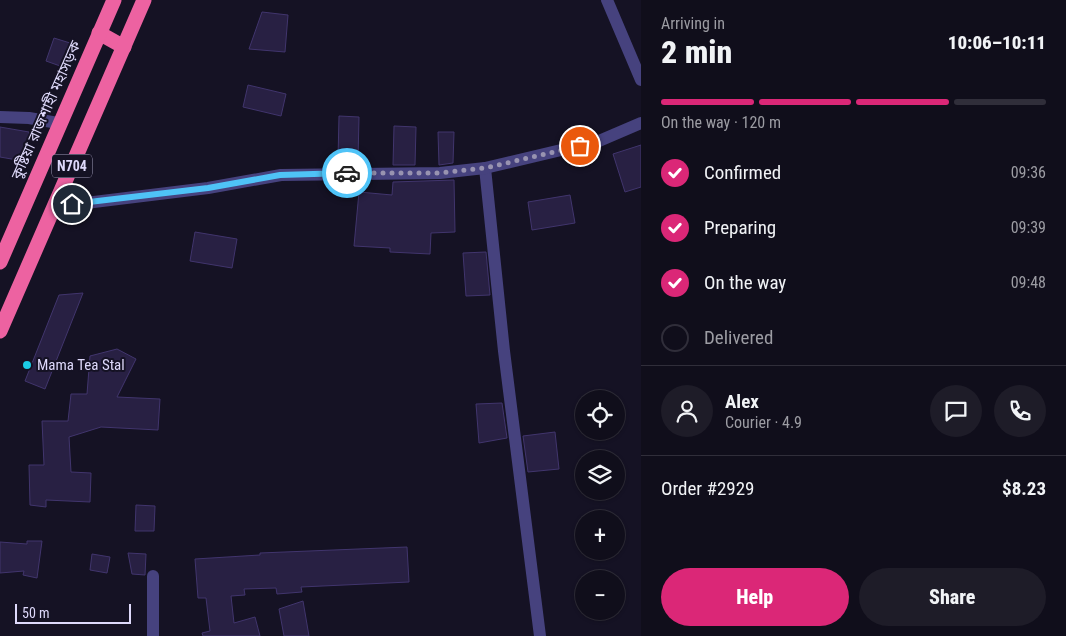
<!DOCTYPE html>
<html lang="en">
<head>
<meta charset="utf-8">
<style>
	:root { --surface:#100e1b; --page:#1e1c28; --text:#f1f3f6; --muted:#9c9ca3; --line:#302e3a; --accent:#db2777 }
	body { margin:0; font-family:"Roboto Condensed","Noto Sans Bengali",sans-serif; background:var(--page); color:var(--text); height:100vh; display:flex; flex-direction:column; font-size:19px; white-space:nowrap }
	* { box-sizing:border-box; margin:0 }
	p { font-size:16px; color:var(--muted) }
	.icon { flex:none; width:28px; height:28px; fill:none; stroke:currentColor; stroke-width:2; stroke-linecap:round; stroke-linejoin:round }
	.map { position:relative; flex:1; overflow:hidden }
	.panel { display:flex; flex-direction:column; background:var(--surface); width:425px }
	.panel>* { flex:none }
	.controls { position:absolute; left:575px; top:390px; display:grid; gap:10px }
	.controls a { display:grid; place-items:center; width:50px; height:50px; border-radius:50%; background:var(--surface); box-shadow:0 1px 4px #0004,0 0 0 1px var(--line); font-size:25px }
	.scale { position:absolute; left:15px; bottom:12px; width:116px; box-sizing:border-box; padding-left:5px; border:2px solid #ded9fb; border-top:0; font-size:14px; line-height:18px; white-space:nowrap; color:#ded9fb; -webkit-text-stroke:4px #151224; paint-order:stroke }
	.pin { position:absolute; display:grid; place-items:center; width:42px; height:42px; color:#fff; margin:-21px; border:2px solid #fff; border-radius:50%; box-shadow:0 1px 5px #0007 }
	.courier { position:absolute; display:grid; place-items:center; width:50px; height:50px; margin:-25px; border:4px solid #4fc3f7; border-radius:50%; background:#fff; color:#222; box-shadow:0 1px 6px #0007 }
	.summary em { font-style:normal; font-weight:800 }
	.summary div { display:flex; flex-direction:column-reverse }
	.summary { display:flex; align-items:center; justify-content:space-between; height:85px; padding:0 20px }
	h1 { font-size:32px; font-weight:800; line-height:38px }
	.bar { display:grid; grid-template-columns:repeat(4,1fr); gap:8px 5px; align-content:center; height:60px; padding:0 20px }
	.bar i { height:6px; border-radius:4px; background:var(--line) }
	.bar .current { background:var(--accent) }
	.bar p { grid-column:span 4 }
	.line { display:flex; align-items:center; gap:12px; padding:0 20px; border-top:1px solid var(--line) }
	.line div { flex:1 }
	.round { display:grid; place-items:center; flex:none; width:52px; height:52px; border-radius:26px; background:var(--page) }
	ol { padding:0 20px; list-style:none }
	li { display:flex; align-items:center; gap:15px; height:55px }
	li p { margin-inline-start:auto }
	li .icon { padding:5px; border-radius:50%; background:var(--accent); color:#fff; stroke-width:4 }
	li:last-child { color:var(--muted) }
	li i { width:28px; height:28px; border:2px solid var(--line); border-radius:50% }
	.button { display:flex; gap:10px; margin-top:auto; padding:10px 20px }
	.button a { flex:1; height:58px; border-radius:30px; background:var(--accent); color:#fff; font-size:20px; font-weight:800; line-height:58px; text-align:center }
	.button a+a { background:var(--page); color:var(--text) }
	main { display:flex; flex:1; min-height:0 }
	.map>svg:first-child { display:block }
</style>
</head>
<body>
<main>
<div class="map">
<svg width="641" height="636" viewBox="0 0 641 636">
	<rect width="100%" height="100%" fill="#151224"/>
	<g fill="#282043" stroke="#41356d">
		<path d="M262 12 288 15 285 52 249 49Z"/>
		<path d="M54 38 70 43 63 67 46 61Z"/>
		<path d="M248 85 286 94 281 116 243 107Z"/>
		<path d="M339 116 359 117 358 160 338 159Z"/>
		<path d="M394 126 416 127 415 165H393Z"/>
		<path d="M0 127 29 132 23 161 0 157Z"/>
		<path d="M438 132H454L453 163 439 165Z"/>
		<path d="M641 145V187L625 192 613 154Z"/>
		<path d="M454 180 455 232 431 233 430 254 390 252V248L354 246 359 192 392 195 393 182Z"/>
		<path d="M570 195 575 223 532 230 528 202Z"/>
		<path d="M195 232 237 239 232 268 190 261Z"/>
		<path d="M486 252 490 295 466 296 463 253Z"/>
		<path d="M83 293 45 389 25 381 59 295Z"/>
		<path d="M117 349 136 359 117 397 160 399 158 430 101 427 69 437 71 472 91 473 90 502 46 500V507L30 505 29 465H44L42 421H68L71 394H87L90 356Z"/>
		<path d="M502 403 507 438 479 443 476 404Z"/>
		<path d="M555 432 559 469 528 472 523 436Z"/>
		<path d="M136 505 155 506 154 531H135Z"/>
		<path d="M27 541H42L37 578 23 575 24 571 0 573V542L27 544Z"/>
		<path d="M407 547 409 582 301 587 302 592 277 594 276 588 244 589 245 595 231 596 234 623 255 617 260 636H203L202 633 210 631 206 598H198L195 559 260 555V553Z"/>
		<path d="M128 553 146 554 145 575 132 574Z"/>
		<path d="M92 554 110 557 107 573 90 570Z"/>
		<path d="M303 601 309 636H284L279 609Z"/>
	</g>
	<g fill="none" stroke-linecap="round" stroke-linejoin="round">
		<g stroke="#46427e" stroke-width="12">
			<path d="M607 0 641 80"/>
			<path d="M0 117 29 118 58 123"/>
			<path d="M485 168 504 351 540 636"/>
			<path d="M53 207 208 188 281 175 440 173 485 168 599 141 641 123"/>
			<path d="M153 576V636"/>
		</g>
		<g stroke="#ed62a1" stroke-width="15">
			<path d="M99 33 124 47"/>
			<path d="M0 262 114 0"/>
			<path d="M0 331 144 0"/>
		</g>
	</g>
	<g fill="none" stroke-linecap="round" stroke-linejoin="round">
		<path stroke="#9893b0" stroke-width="5" stroke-dasharray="0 9" d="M347 173H440L485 168 580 146"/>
		<path stroke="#4fc3f7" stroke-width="6" d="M72 204 208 188 280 175 347 173"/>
	</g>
	<circle fill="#1bcce5" stroke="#151224" stroke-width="2" cx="27" cy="365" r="5"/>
	<g text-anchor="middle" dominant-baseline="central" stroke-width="4" stroke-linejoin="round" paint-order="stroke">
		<rect fill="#151224" stroke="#a29dba" stroke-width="1" x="52" y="154.5" width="40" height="23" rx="4"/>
		<g font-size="14" font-weight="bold" fill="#ded9fb">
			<text x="72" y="166">N704</text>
		</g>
		<g font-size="15" fill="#ded9fb" stroke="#151224">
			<text transform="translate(46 110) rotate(-66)">কুষ্টিয়া রাজশাহী মহাসড়ক</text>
		</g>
		<g font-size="15" fill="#ded9fb" stroke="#151224" text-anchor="start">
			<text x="37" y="365">Mama Tea Stal</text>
		</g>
	</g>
</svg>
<div class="controls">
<a><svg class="icon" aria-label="locate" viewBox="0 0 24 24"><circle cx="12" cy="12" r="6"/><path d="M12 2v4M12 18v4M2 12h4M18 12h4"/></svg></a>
<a><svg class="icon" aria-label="layers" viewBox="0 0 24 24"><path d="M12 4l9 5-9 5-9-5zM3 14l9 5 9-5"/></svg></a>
<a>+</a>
<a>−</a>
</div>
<div class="scale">50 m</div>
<div class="pin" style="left:580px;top:146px;background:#ea580c"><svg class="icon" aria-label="bag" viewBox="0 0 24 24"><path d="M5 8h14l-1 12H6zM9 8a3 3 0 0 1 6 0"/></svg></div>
<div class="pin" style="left:72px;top:204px;background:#1f2937"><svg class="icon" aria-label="home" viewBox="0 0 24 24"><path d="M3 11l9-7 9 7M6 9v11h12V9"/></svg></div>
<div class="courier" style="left:347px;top:173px"><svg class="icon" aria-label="car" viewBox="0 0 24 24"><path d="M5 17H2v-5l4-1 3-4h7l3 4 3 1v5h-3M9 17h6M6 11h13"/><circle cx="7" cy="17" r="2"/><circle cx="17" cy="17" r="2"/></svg></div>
</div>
<section class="panel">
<div class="summary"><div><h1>2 min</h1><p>Arriving in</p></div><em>10:06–10:11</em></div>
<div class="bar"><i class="current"></i><i class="current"></i><i class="current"></i><i></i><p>On the way · 120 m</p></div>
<ol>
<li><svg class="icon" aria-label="check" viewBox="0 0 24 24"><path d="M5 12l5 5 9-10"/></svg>Confirmed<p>09:36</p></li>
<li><svg class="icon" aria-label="check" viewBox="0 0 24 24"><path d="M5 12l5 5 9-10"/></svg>Preparing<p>09:39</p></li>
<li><svg class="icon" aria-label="check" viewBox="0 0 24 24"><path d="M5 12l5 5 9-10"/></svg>On the way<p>09:48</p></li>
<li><i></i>Delivered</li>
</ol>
<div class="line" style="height:90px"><a class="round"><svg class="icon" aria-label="person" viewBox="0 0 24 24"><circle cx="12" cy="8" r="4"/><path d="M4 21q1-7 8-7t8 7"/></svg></a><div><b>Alex</b><p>Courier · 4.9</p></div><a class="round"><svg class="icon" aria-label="chat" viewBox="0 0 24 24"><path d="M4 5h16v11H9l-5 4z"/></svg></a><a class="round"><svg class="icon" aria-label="phone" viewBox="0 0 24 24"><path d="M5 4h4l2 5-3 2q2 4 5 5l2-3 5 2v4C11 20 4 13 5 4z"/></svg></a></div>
<div class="line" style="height:65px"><div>Order #2929</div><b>$8.23</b></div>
<div class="button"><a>Help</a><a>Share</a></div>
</section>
</main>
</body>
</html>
